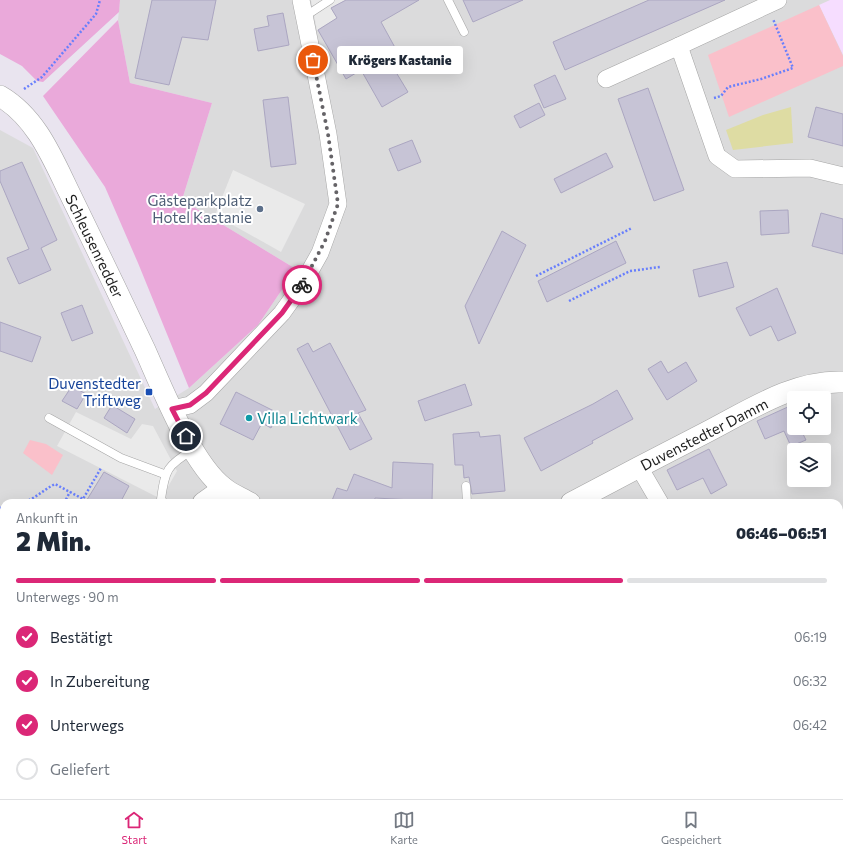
<!DOCTYPE html>
<html lang="de">
<head>
<meta charset="utf-8">
<style>
	:root { --surface:#fff; --page:#f6f6f7; --text:#1f2937; --muted:#747a83; --line:#e0e1e3; --accent:#db2777 }
	body { margin:0; font-family:Commissioner,sans-serif; background:var(--page); color:var(--text); height:100vh; display:flex; flex-direction:column; font-size:15px; white-space:nowrap }
	* { box-sizing:border-box; margin:0 }
	p { font-size:13px; color:var(--muted) }
	.icon { flex:none; width:22px; height:22px; fill:none; stroke:currentColor; stroke-width:2; stroke-linecap:round; stroke-linejoin:round }
	.map { position:relative; flex:1; overflow:hidden }
	.details { position:absolute; left:0px; top:499px; width:843px; height:300px; display:flex; flex-direction:column; background:var(--surface); border-radius:12px 12px 0 0; box-shadow:0 4px 16px #0002 }
	.details>* { flex:none }
	.tools { position:absolute; left:787px; top:391px; display:grid; gap:8px }
	.tools a { display:grid; place-items:center; width:44px; height:44px; border-radius:4px; background:var(--surface); box-shadow:0 4px 16px #0002; font-size:20px }
	.pin { position:absolute; display:grid; place-items:center; width:34px; height:34px; color:#fff; margin:-17px; border:2px solid #fff; border-radius:50%; box-shadow:0 1px 4px #0007 }
	.courier { position:absolute; display:grid; place-items:center; width:40px; height:40px; margin:-20px; border:3px solid #db2777; border-radius:50%; background:#fff; color:#222; box-shadow:0 1px 5px #0007 }
	.bubble { position:absolute; height:28px; border-radius:4px; background:var(--surface); box-shadow:0 4px 16px #0002; font-size:13px; font-weight:800; line-height:28px; text-align:center }
	.summary em { font-style:normal; font-weight:800 }
	.summary div { display:flex; flex-direction:column-reverse }
	.summary { display:flex; align-items:center; justify-content:space-between; height:68px; padding:0 16px }
	h1 { font-size:26px; font-weight:800; line-height:30px }
	.bar { display:grid; grid-template-columns:repeat(4,1fr); gap:6px 4px; align-content:center; height:48px; padding:0 16px }
	.bar i { height:5px; border-radius:3px; background:var(--line) }
	.bar .selected { background:var(--accent) }
	.bar p { grid-column:span 4 }
	ol { padding:0 16px; list-style:none }
	li { display:flex; align-items:center; gap:12px; height:44px }
	li p { margin-inline-start:auto }
	li .icon { padding:4px; border-radius:50%; background:var(--accent); color:#fff; stroke-width:4 }
	li:last-child { color:var(--muted) }
	li i { width:22px; height:22px; border:2px solid var(--line); border-radius:50% }
	.tabs { display:flex; justify-content:space-around; align-items:center; height:56px; border-top:1px solid var(--line); background:var(--surface); font-size:11px; color:var(--muted) }
	.tabs a { display:grid; justify-items:center; gap:2px }
	.tabs .selected { color:var(--accent) }
	.map>svg:first-child { display:block }
</style>
</head>
<body>
<div class="map">
<svg width="843" height="799" viewBox="0 0 843 799">
	<rect width="100%" height="100%" fill="#e9e4ef"/>
	<path fill="#dbdbdc" fill-rule="evenodd" d="M120 0H843V799H222L217 795H839V503H4V526L0 521V130L33 148 155 409 189 388 258 325 296 269 182 200 212 103 130 83 118 20ZM794 398H824V428H794ZM794 450H824V480H794Z"/>
	<path fill="#f6ddff" d="M830 0H843V55L819 5Z"/>
	<g fill="#eaa9da">
		<path d="M0 0H120L119 12 43 82 37 81 22 66 0 54Z"/>
		<path d="M118 20 130 83 212 103 182 200 296 269 258 325 189 388 138 263 105 187 43 96Z"/>
	</g>
	<g fill="#fac0ca">
		<path d="M819 5 843 56V66L729 117 708 55Z"/>
		<path d="M30 440 46 444 63 455 52 475 23 453Z"/>
		<path d="M0 521 4 526V616L0 619Z"/>
	</g>
	<g fill="#eaeaea">
		<path d="M311 0H346L331 8 337 18 317 30Z"/>
		<path d="M233 170 305 204 281 252 215 215Z"/>
		<path d="M76 412 131 439 142 424 153 426 177 471 161 499 57 446Z"/>
	</g>
	<g fill="#dedca3">
		<path d="M791 107 793 143 733 150 726 130 763 115Z"/>
		<path d="M0 706 4 719V795H15L14 799H0Z"/>
	</g>
	<g fill="#c7c4d6" stroke="#aba6c1">
		<path d="M152 0H216L208 40 182 37 169 85 135 78Z"/>
		<path d="M346 0H419L381 22 398 53 388 59 408 92 382 107 361 70 346 79 318 30 337 18 331 8Z"/>
		<path d="M463 0H523L473 22Z"/>
		<path d="M649 0H725L565 70 553 42Z"/>
		<path d="M283 13 289 45 258 51 254 29 269 26 267 16Z"/>
		<path d="M555 75 566 99 544 108 534 85Z"/>
		<path d="M648 88 684 190 654 201 618 99Z"/>
		<path d="M288 97 296 164 271 167 263 100Z"/>
		<path d="M539 103 545 115 520 128 514 116Z"/>
		<path d="M816 107 843 114V146L808 137Z"/>
		<path d="M412 140 421 162 398 171 389 149Z"/>
		<path d="M606 153 613 167 561 193 554 179Z"/>
		<path d="M22 162 57 240 41 248 51 270 19 284 7 258 29 249 0 181V171Z"/>
		<path d="M788 210 789 233 761 235 760 211Z"/>
		<path d="M821 213 843 219V254L812 246Z"/>
		<path d="M502 231 526 245 479 344 465 306Z"/>
		<path d="M616 241 626 263 547 302 538 281Z"/>
		<path d="M727 262 734 287 699 297 693 270Z"/>
		<path d="M777 288 796 333 778 341 771 326 750 336 736 308Z"/>
		<path d="M82 305 93 333 72 341 61 313Z"/>
		<path d="M0 322 41 337 32 362 0 351Z"/>
		<path d="M308 343 313 352 330 343 366 410 358 413 372 439 350 450 297 349Z"/>
		<path d="M661 361 668 373 686 362 697 381 667 400 648 369Z"/>
		<path d="M465 384 472 405 425 421 418 401Z"/>
		<path d="M72 386 86 394 77 409 62 401Z"/>
		<path d="M617 390 633 419 592 441 593 443 541 471 524 438 593 404Z"/>
		<path d="M236 392 278 413 271 428 262 423 253 440 220 424Z"/>
		<path d="M112 405 135 419 127 433 104 418Z"/>
		<path d="M790 406 794 415V428H800L806 440 794 445V453L784 431 765 439 757 421Z"/>
		<path d="M479 432 480 437 500 435 505 491 472 494 469 477 464 478 463 465H455L453 434Z"/>
		<path d="M709 449 727 485 711 494 703 478 677 490 667 470Z"/>
		<path d="M393 462 433 464 432 501 375 498 374 503H331L337 488 347 491 354 474 392 488Z"/>
		<path d="M104 472 129 486 120 503H85Z"/>
	</g>
	<g fill="none" stroke-linecap="round" stroke-linejoin="round">
		<defs>
			<g id="service">
				<path d="M448 0 464 32"/>
				<path d="M304 17 330 0"/>
				<path d="M49 418 121 458 164 474"/>
				<path d="M466 486 467 503"/>
				<path d="M164 503 161 499C165 470 167 465 193 450"/>
			</g>
			<g id="minor">
				<path d="M679 46 778 0"/>
				<path d="M606 79 679 46 717 156 735 169 810 168 843 176"/>
				<path d="M172 409 190 405 206 393 282 313 302 285 320 253 338 204 328 134 301 0"/>
				<path d="M639 467 660 503"/>
				<path d="M802 795 809 799"/>
			</g>
			<g id="tertiary">
				<path d="M0 96C36 117 52 157 69 192 95 245 120 297 145 350 162 388 192 464 224 488 231 494 242 498 250 503"/>
				<path d="M203 503 224 488"/>
				<path d="M571 503C616 479 660 456 705 433 748 411 793 380 843 382"/>
				<path d="M0 638 4 635"/>
			</g>
		</defs>
		<use href="#service" stroke="#a5a5a5" stroke-width="9"/>
		<use href="#minor" stroke="#a5a5a5" stroke-width="18"/>
		<use href="#tertiary" stroke="#a5a5a5" stroke-width="22"/>
		<g stroke="#687ffc" stroke-width="2.5" stroke-dasharray="2 2" stroke-linecap="butt">
			<path d="M24 89 42 77 96 14 100 0"/>
			<path d="M714 98 721 96 728 87 761 79 793 68 773 19"/>
			<path d="M536 276 632 228"/>
			<path d="M569 301 630 271 660 267"/>
			<path d="M21 503C34 500 43 490 55 484L83 499 101 468"/>
			<path d="M64 503 70 492"/>
			<path d="M0 508 4 507"/>
			<path d="M0 606 4 612"/>
		</g>
		<use href="#service" stroke="#fff" stroke-width="8"/>
		<use href="#minor" stroke="#fff" stroke-width="17"/>
		<use href="#tertiary" stroke="#fff" stroke-width="21"/>
	</g>
	<g fill="none" stroke-linecap="round" stroke-linejoin="round">
		<path stroke="#656367" stroke-width="4" stroke-dasharray="0 7.2" d="M302 285 325 241 338 204 328 134 313 60"/>
		<path stroke="#db2777" stroke-width="5" d="M186 436 172 409 190 405 206 393 282 313 302 285"/>
	</g>
	<circle fill="#5c6f8a" stroke="#fff" stroke-width="1.5" cx="260" cy="209" r="4"/>
	<rect fill="#1a4fb4" stroke="#fff" stroke-width="1.5" x="145" y="388" width="8" height="8" rx="2"/>
	<circle fill="#0f9aa8" stroke="#fff" stroke-width="1.5" cx="249" cy="418" r="4"/>
	<g text-anchor="middle" dominant-baseline="central" stroke-width="4" stroke-linejoin="round" paint-order="stroke">
		<g font-size="15" fill="#4e5e75" stroke="#fff" text-anchor="end">
			<text x="252" y="200">Gästeparkplatz<tspan x="252" dy="17">Hotel Kastanie</tspan></text>
		</g>
		<g font-size="15" fill="#1e1e1e" stroke="#fff">
			<text transform="translate(95 246) rotate(64)">Schleusenredder</text>
			<text transform="translate(704 434) rotate(-27)">Duvenstedter Damm</text>
		</g>
		<g font-size="15" fill="#164399" stroke="#fff" text-anchor="end">
			<text x="141" y="383">Duvenstedter<tspan x="141" dy="17">Triftweg</tspan></text>
		</g>
		<g font-size="15" fill="#0d838f" stroke="#fff" text-anchor="start">
			<text x="257" y="418">Villa Lichtwark</text>
		</g>
	</g>
</svg>
<div class="tools">
<a><svg class="icon" aria-label="locate" viewBox="0 0 24 24"><circle cx="12" cy="12" r="6"/><path d="M12 2v4M12 18v4M2 12h4M18 12h4"/></svg></a>
<a><svg class="icon" aria-label="layers" viewBox="0 0 24 24"><path d="M12 4l9 5-9 5-9-5zM3 14l9 5 9-5"/></svg></a>
</div>
<div class="pin" style="left:313px;top:60px;background:#ea580c"><svg class="icon" aria-label="bag" viewBox="0 0 24 24"><path d="M5 8h14l-1 12H6zM9 8a3 3 0 0 1 6 0"/></svg></div>
<div class="pin" style="left:186px;top:436px;background:#1f2937"><svg class="icon" aria-label="home" viewBox="0 0 24 24"><path d="M3 11l9-7 9 7M6 9v11h12V9"/></svg></div>
<div class="courier" style="left:302px;top:285px"><svg class="icon" aria-label="bike" viewBox="0 0 24 24"><circle cx="6" cy="16" r="4"/><circle cx="18" cy="16" r="4"/><path d="M6 16l4-8h5l3 8M10 8l3 8H6M13 5h3"/></svg></div>
<div class="bubble" style="left:337px;top:46px;width:126px">Krögers Kastanie</div>
<section class="details">
<div class="summary"><div><h1>2 Min.</h1><p>Ankunft in</p></div><em>06:46–06:51</em></div>
<div class="bar"><i class="selected"></i><i class="selected"></i><i class="selected"></i><i></i><p>Unterwegs · 90 m</p></div>
<ol>
<li><svg class="icon" aria-label="check" viewBox="0 0 24 24"><path d="M5 12l5 5 9-10"/></svg>Bestätigt<p>06:19</p></li>
<li><svg class="icon" aria-label="check" viewBox="0 0 24 24"><path d="M5 12l5 5 9-10"/></svg>In Zubereitung<p>06:32</p></li>
<li><svg class="icon" aria-label="check" viewBox="0 0 24 24"><path d="M5 12l5 5 9-10"/></svg>Unterwegs<p>06:42</p></li>
<li><i></i>Geliefert</li>
</ol>
</section>
</div>
<nav class="tabs">
<a class="selected"><svg class="icon" aria-label="home" viewBox="0 0 24 24"><path d="M3 11l9-7 9 7M6 9v11h12V9"/></svg>Start</a>
<a><svg class="icon" aria-label="map" viewBox="0 0 24 24"><path d="M3 6l6-2 6 2 6-2v14l-6 2-6-2-6 2zM9 4v14M15 6v14"/></svg>Karte</a>
<a><svg class="icon" aria-label="saved" viewBox="0 0 24 24"><path d="M7 4h10v16l-5-4-5 4z"/></svg>Gespeichert</a>
</nav>
</body>
</html>
